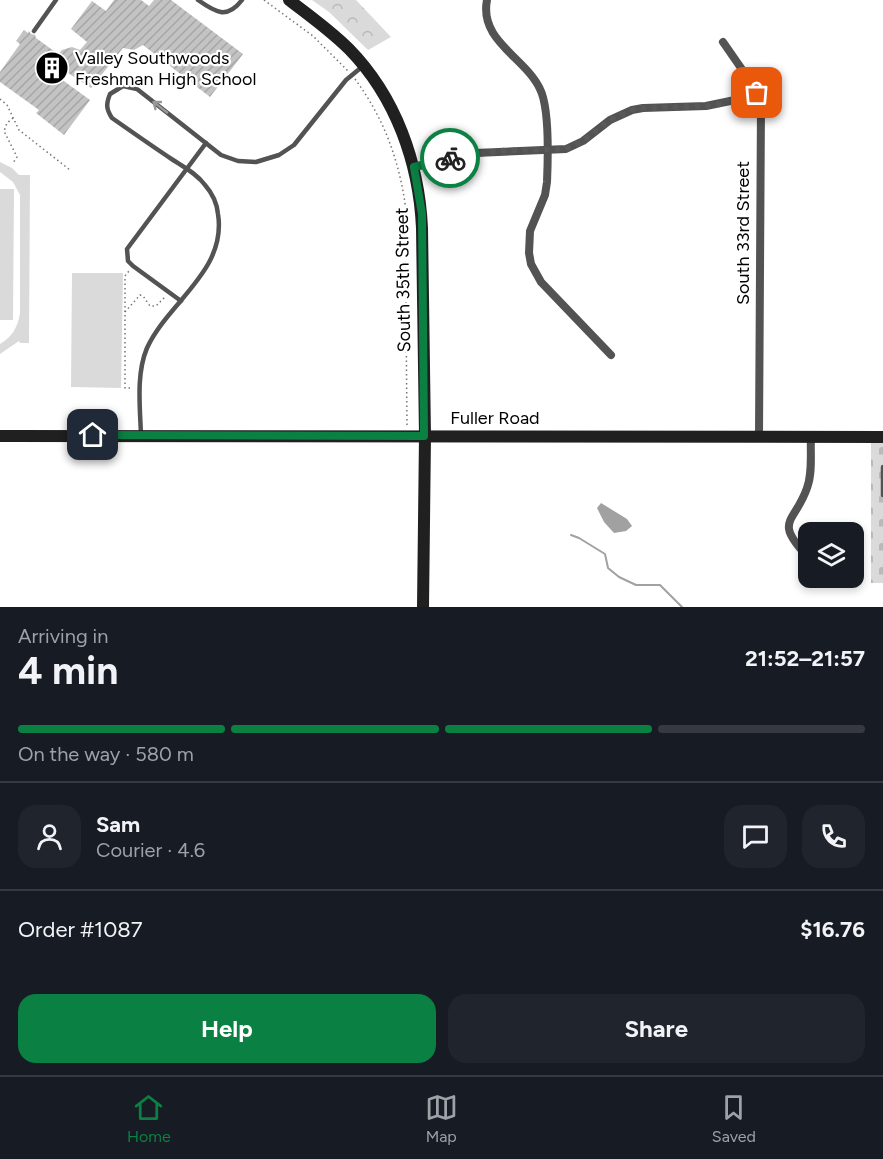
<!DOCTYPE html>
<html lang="en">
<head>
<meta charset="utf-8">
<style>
	:root { --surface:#171b24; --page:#20242c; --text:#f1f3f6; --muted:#9ea1a6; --line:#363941; --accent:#0b8043 }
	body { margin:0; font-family:Figtree,sans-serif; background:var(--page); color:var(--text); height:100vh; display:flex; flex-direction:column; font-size:22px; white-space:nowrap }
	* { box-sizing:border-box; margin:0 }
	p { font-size:20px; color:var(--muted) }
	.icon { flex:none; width:33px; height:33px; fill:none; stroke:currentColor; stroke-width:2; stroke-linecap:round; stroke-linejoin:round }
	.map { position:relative; height:607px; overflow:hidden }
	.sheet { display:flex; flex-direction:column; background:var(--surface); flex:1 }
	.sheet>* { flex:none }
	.controls { position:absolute; left:798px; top:522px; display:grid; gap:12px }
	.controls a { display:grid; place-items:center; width:66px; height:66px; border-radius:12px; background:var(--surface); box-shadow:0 3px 9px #0003; font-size:30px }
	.pin { position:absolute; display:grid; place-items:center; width:51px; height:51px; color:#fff; margin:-26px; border-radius:12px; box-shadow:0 3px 9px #0006 }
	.courier { position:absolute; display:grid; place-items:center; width:60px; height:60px; margin:-30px; border:4px solid #0b8043; border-radius:50%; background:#fff; color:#222; box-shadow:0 2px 8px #0007 }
	.overview em { font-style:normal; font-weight:700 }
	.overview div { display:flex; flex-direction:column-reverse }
	.overview { display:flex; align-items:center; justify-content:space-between; height:102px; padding:0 18px }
	h1 { font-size:39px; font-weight:700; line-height:45px }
	.bar { display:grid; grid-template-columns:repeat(4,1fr); gap:9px 6px; align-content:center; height:72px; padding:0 18px }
	.bar i { height:8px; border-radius:4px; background:var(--line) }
	.bar .current { background:var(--accent) }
	.bar p { grid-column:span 4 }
	.line { display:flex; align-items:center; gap:15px; padding:0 18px; border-top:2px solid var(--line) }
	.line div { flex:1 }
	.round { display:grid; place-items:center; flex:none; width:63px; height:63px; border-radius:18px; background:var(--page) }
	.button { display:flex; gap:12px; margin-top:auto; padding:12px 18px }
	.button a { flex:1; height:69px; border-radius:18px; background:var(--accent); color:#fff; font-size:24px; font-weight:700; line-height:69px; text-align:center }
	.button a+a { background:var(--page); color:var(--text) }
	.menu { display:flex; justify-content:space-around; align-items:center; height:84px; border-top:2px solid var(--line); background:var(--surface); font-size:16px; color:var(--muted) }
	.menu a { display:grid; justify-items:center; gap:3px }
	.menu .current { color:var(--accent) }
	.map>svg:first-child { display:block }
</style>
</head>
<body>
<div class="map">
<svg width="883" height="607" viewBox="0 0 883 607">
	<defs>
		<pattern id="forest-crowns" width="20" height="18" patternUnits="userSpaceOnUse" patternTransform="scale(1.5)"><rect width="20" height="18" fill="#dadada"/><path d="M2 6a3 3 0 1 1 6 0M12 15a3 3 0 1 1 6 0" fill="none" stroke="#b9b9b9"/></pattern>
		<pattern id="cemetery-stones" width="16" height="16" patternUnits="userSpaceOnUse" patternTransform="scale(1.5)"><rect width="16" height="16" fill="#dadada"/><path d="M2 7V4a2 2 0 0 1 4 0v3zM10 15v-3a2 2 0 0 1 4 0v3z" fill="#b9b9b9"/></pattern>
		<pattern id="building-hatch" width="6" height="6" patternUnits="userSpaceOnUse" patternTransform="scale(1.5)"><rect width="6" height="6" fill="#c3c3c3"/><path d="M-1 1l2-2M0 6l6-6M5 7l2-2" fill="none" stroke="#a6a6a6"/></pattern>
	</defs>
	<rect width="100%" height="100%" fill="#fff"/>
	<path fill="url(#forest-crowns)" d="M312 0H356L391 37 368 50 329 12Z"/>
	<rect fill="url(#cemetery-stones)" x="871" y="441" width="12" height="142"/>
	<g fill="#dadada">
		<path d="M0 162 12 168 19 175H30L29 343H20L19 341 0 354V344C12 337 18 327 20 313V195L13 182 0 172Z"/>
		<path d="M0 189H14L13 320H0Z"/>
		<path d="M72 273H123L121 388 71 387Z"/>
	</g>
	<path fill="#a1a1a1" d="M601 503 627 519 632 526 626 531 614 533 604 522 597 508Z"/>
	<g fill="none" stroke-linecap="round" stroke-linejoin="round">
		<path stroke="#a1a1a1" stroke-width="2" d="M571 535 579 538 605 554 608 568 619 577 636 585H660L682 607"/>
	</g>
	<path fill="url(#building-hatch)" d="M114 0H141L149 6 154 0H171L243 54 210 97 143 45 134 50 123 48 91 88 62 69 57 76 90 100 64 135 36 113 39 110 0 82V72L20 44 16 41 24 30 28 33 29 31 31 34 35 35 36 38 58 54 62 50 72 47 80 50 87 42 71 29 92 1 106 11Z"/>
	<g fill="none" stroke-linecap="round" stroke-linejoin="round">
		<g stroke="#757575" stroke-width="1.5" stroke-dasharray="1.5 3" stroke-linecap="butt">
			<path d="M264 0 313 36 348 71"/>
			<path d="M355 79C383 117 398 157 405 203L407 426"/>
			<path d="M0 99 7 105 19 130 70 170"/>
			<path d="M13 118 7 123 4 131 17 157 13 163"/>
			<path d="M125 312V276L129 271"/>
			<path d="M130 388H125V312L140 295 143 296 150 306H156L165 297"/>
		</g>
		<g stroke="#535353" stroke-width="4.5">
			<path d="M198 0C215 12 227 20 242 0"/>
			<path d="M34 31 56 0"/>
			<path d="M181 301 133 266 128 261 127 249 206 143"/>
			<path d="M141 435C140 407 136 374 147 348 168 302 227 271 218 214 217 204 212 193 205 185 197 174 184 167 173 160 152 146 132 132 112 118 106 109 106 104 110 94L123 86 137 89 221 155 238 161 256 162 279 155 294 145 346 80 363 66"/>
			<path d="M883 467V495"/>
		</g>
		<g stroke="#535353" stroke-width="8">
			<path d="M487 0C479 41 525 57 540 89 550 109 548 159 547 182L545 195 530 231 529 253 531 264 541 282 611 355"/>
			<path d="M723 42 757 91 761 105 759 436"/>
			<path d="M414 167 475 153 566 149 583 141 610 120 632 110 643 108 706 106 735 100 757 91"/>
			<path d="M807 556C773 520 795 523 807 488 813 472 810 453 811 436"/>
		</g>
		<g stroke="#202020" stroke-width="12">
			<path d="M289 0C309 15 331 31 349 49 396 97 419 163 422 228L425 436 423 607"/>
			<path d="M0 436 883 437"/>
		</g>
	</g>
	<defs><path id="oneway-shaft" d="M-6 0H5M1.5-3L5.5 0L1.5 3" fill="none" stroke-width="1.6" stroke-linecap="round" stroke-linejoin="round" transform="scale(1.5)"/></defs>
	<use stroke="#989898" href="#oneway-shaft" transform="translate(160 107) rotate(-142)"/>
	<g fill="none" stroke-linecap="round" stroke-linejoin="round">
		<path stroke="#595959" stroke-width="6" stroke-dasharray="0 10.8" d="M450 158 499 151 566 149 583 141 610 120 632 110 643 108 706 106 720 104 757 91V93"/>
		<path stroke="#0b8043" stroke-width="8" d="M93 435 424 436 422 214 414 167 450 158"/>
	</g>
	<defs>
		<symbol id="building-disc" viewBox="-11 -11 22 22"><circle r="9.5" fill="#000" stroke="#fff"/><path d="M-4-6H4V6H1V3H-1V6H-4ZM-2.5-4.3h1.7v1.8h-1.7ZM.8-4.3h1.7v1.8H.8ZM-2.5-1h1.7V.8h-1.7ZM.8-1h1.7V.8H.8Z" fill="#fff"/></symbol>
	</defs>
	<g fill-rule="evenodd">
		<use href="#building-disc" x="33" y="49" width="38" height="38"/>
	</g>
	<g text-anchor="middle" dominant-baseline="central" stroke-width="4.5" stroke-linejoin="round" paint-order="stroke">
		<g font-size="18" fill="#000" stroke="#fff" text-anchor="start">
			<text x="75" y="58">Valley Southwoods<tspan x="75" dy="21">Freshman High School</tspan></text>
		</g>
		<g font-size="18" fill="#000" stroke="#fff">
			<text transform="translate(743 233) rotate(-90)">South 33rd Street</text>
			<text transform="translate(403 280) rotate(-91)">South 35th Street</text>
			<text x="495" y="418">Fuller Road</text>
		</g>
	</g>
</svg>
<div class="controls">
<a><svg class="icon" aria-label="layers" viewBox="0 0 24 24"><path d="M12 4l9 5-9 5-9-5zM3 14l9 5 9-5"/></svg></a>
</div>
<div class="pin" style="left:757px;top:93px;background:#ea580c"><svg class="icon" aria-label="bag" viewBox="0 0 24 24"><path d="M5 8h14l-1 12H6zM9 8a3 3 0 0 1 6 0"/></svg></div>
<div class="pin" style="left:93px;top:435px;background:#1f2937"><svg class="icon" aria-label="home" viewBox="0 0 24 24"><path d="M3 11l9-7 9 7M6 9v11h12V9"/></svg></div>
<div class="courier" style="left:450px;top:158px"><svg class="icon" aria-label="bike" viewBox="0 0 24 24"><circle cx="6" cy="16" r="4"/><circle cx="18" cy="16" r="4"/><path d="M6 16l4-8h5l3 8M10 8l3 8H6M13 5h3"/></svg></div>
</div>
<section class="sheet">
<div class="overview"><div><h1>4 min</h1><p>Arriving in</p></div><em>21:52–21:57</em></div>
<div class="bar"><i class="current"></i><i class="current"></i><i class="current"></i><i></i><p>On the way · 580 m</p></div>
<div class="line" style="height:108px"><a class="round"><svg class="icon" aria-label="person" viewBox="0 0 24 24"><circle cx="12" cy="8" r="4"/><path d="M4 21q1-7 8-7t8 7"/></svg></a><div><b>Sam</b><p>Courier · 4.6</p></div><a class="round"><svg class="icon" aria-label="chat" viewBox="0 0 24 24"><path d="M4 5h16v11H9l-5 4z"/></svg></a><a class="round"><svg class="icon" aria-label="phone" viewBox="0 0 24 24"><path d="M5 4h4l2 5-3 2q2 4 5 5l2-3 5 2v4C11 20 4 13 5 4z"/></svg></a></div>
<div class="line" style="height:78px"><div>Order #1087</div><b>$16.76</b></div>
<div class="button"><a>Help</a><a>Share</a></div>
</section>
<nav class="menu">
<a class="current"><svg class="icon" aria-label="home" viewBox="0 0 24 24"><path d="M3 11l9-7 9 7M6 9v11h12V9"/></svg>Home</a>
<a><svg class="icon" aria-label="map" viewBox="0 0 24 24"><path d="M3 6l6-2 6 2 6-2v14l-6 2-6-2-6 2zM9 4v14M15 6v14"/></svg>Map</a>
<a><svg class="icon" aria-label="saved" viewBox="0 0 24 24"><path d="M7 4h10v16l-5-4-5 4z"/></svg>Saved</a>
</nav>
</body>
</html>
